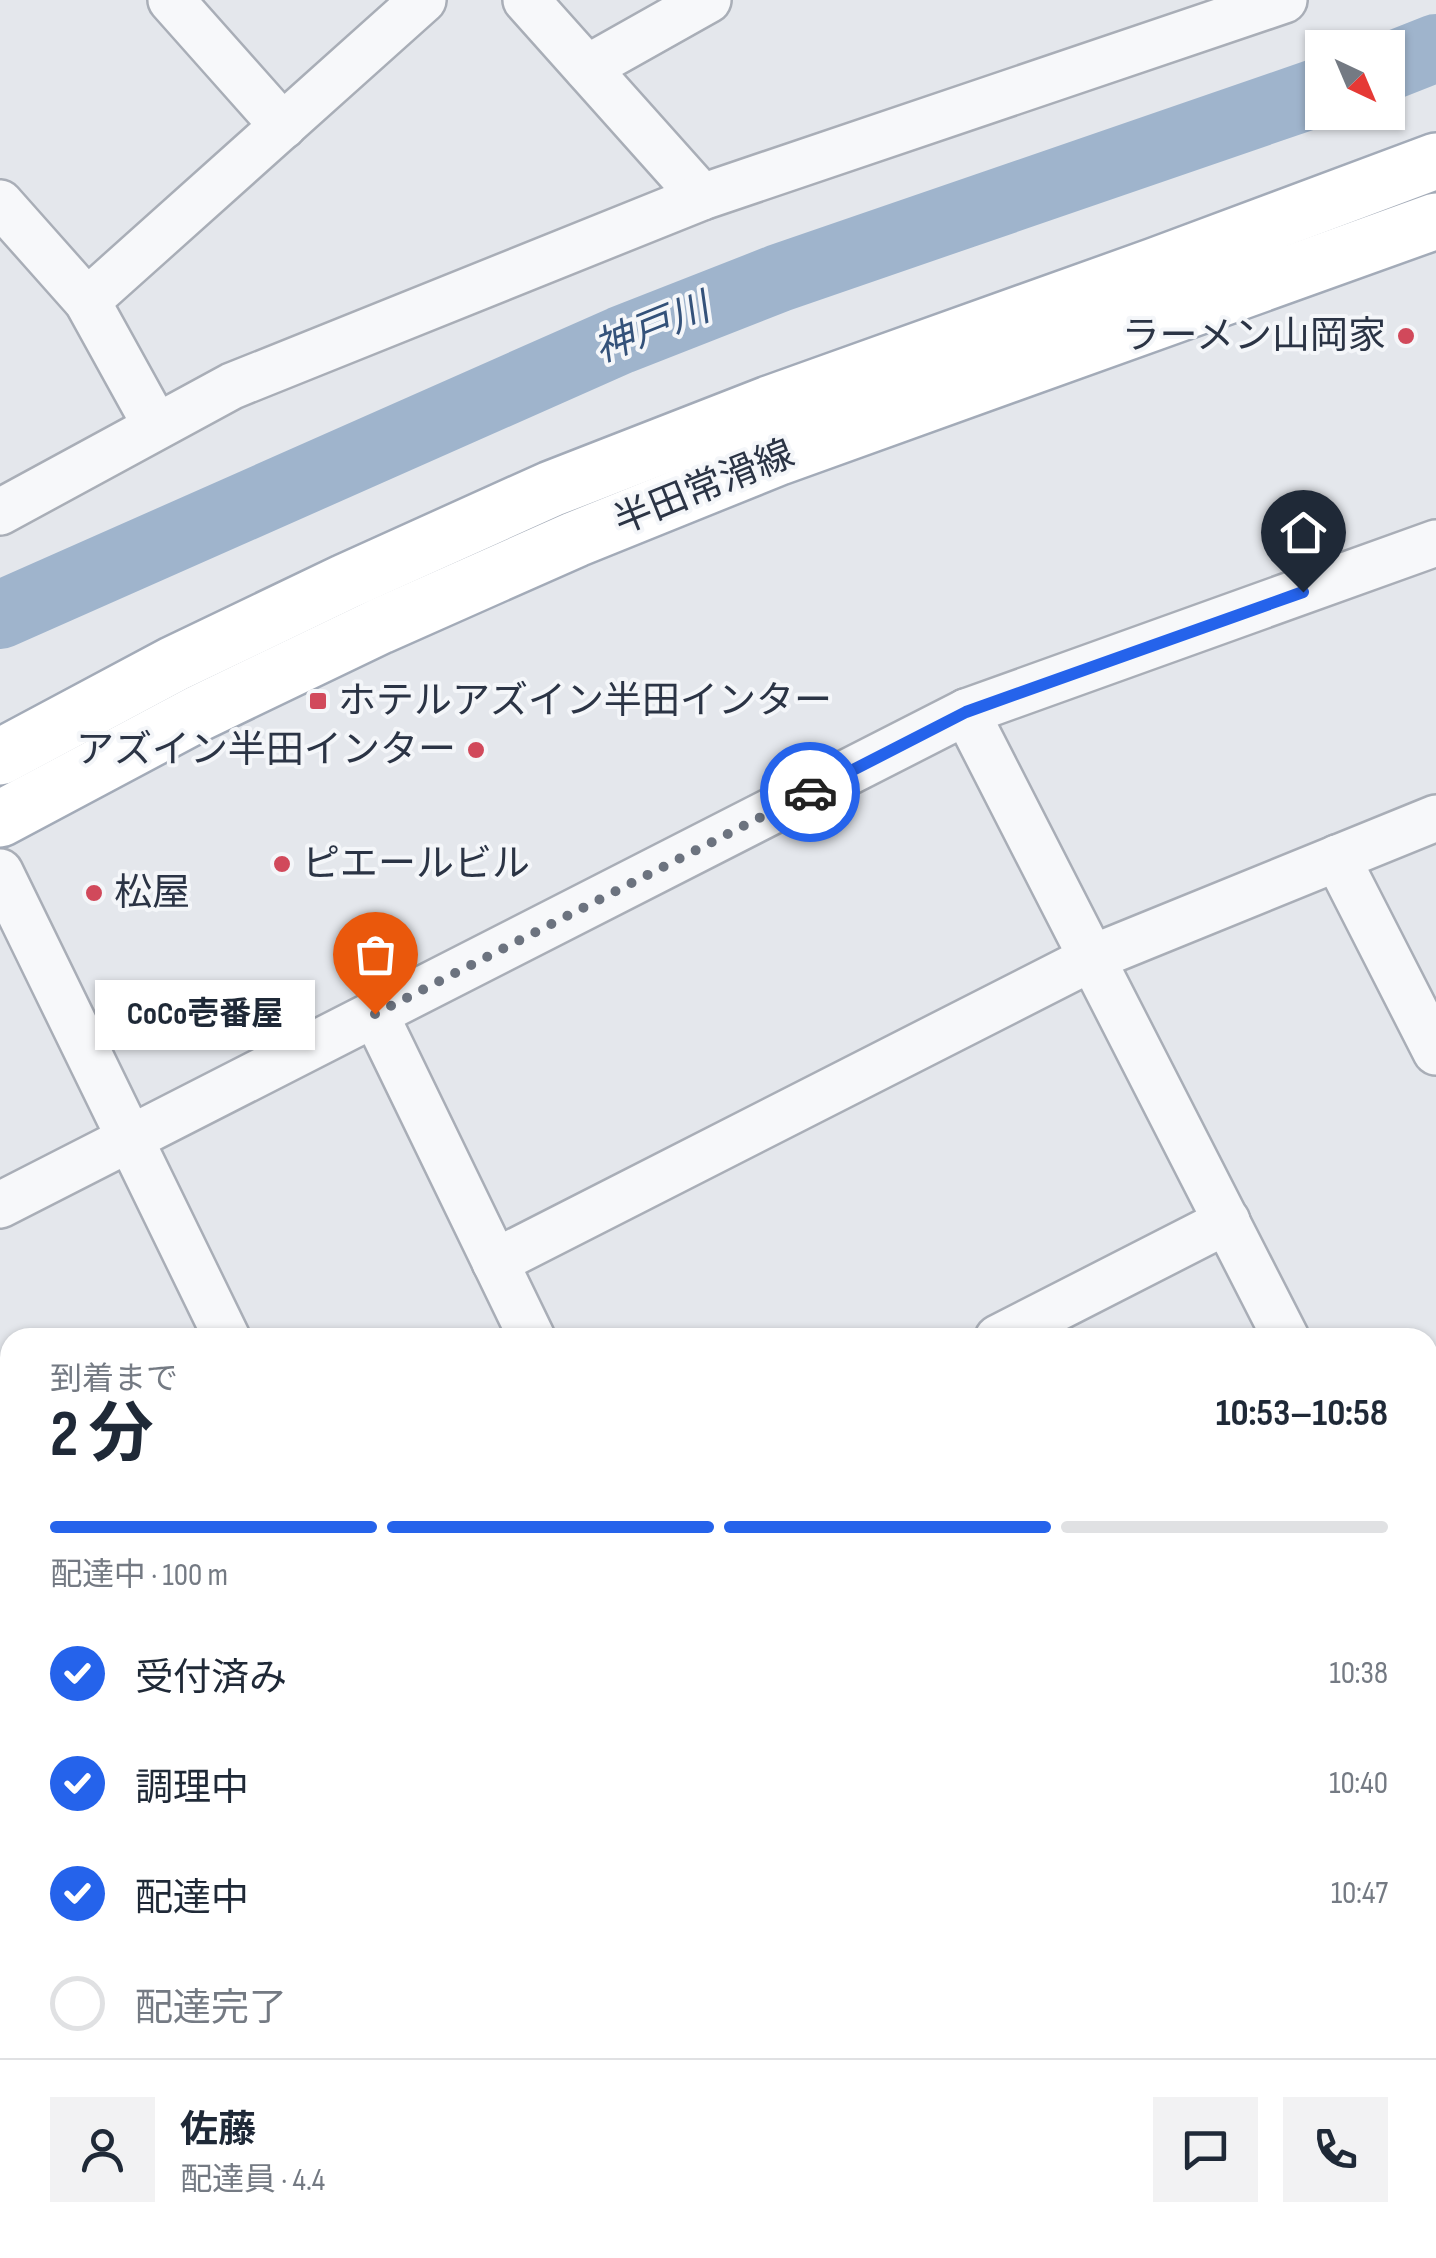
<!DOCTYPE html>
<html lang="ja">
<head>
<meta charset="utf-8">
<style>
	:root { --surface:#fff; --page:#f2f2f3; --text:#1f2937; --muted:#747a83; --line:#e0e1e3; --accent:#2563eb }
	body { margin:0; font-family:"Sofia Sans Condensed","Noto Sans JP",sans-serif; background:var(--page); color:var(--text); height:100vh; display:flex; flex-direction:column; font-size:38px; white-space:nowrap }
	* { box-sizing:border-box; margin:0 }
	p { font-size:32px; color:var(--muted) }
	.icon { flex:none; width:55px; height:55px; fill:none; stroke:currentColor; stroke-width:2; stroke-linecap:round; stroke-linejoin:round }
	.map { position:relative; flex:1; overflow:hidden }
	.details { position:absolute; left:0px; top:1328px; width:1438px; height:932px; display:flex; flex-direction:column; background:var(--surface); border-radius:30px 30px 0 0; box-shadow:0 2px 8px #0004 }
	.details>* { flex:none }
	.needle { width:65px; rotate:136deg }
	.fabs { position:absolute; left:1305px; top:30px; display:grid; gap:20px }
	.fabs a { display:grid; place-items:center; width:100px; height:100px; border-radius:0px; background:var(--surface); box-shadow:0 2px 8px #0004; font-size:50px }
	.pin { position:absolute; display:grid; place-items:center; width:85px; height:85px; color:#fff; margin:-102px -42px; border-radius:50% 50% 50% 0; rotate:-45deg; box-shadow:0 0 10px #0007 }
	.pin .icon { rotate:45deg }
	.courier { position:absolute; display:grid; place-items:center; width:100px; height:100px; margin:-50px; border:8px solid #2563eb; border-radius:50%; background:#fff; color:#222; box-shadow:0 2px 12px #0007 }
	.bubble { position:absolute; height:70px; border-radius:0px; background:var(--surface); box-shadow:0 2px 8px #0004; font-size:32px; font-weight:700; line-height:70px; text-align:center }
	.head em { font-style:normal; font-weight:700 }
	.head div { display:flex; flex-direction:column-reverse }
	.head { display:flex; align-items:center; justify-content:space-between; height:170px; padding:0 50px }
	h1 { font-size:65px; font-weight:700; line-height:75px }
	.bar { display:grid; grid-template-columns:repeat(4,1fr); gap:15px 10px; align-content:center; height:120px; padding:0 50px }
	.bar i { height:12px; border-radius:8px; background:var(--line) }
	.bar .on { background:var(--accent) }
	.bar p { grid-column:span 4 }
	.line { display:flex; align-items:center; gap:25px; padding:0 50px; border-top:2px solid var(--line) }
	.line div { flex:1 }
	.round { display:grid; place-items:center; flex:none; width:105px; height:105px; border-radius:0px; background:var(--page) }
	ol { padding:0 50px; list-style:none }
	li { display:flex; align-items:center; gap:30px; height:110px }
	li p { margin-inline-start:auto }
	li .icon { padding:10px; border-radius:50%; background:var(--accent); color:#fff; stroke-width:4 }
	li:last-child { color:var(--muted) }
	li i { width:55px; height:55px; border:5px solid var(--line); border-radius:50% }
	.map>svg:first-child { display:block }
</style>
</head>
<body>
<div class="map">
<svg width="1436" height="2258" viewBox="0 0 1436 2258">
	<rect width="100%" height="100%" fill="#e4e7ec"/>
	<path fill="#c9d6c5" d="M0 1526 10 1529V1807L0 1788Z"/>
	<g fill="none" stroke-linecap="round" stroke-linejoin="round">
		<g stroke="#9fb4cc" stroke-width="68">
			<path d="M1388 67 1436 48"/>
			<path d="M0 615 621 340 779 278 1322 91"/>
		</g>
		<defs>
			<g id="minor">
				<path d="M171 0 283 126"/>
				<path d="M526 0 702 197"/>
				<path d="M587 68 708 0"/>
				<path d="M0 203 87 301 156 426"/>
				<path d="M87 301 423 0"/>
				<path d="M0 512 232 386 702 197 1284 0"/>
				<path d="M966 712 1286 1338"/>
				<path d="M1337 858 1436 1052"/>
				<path d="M0 872 227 1338"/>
				<path d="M375 1014 532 1338"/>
				<path d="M0 1205 966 712 1436 543"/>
				<path d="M495 1262 1092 958 1436 818"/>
				<path d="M998 1338 1227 1221"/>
				<path d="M1428 1420 1436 1413"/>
				<path d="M0 1462 10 1482"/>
				<path d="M1428 1738 1436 1733"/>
				<path d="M0 1915 10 1904"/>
				<path d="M1428 2232 1436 2241"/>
				<path d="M444 2250 459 2258"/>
				<path d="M1135 2250 1152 2258"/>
				<path d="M183 2258 196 2250"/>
				<path d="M682 2258 687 2250"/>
				<path d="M1021 2258 1026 2250"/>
			</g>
			<g id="major">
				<path d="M0 757 174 664 345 582 551 489 769 404 1155 266 1436 161"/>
				<path d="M0 819 199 713 380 626 576 539 779 457 1436 221"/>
			</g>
		</defs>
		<use href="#minor" stroke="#a9aeb7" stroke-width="50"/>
		<use href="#major" stroke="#a3abb8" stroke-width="60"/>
		<use href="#minor" stroke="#f7f8fa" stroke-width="45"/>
		<use href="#major" stroke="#fff" stroke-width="55"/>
	</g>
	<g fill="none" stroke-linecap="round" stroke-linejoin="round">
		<path stroke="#6c737f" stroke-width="10" stroke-dasharray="0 18" d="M375 1014 810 792"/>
		<path stroke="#2563eb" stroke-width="12" d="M810 792 966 712 1303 592"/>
	</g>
	<g fill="#d1495b" stroke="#f4f6f9" stroke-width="4">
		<circle cx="1406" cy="336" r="10"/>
		<rect x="308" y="691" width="20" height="20" rx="5"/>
		<circle cx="476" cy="750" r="10"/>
		<circle cx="282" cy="864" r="10"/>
		<circle cx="94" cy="893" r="10"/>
	</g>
	<g text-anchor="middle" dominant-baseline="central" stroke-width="8" stroke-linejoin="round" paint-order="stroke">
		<g font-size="38" fill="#2b3445" stroke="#f4f6f9" text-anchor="start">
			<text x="1386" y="336" text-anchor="end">ラーメン山岡家</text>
			<text x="338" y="701">ホテルアズイン半田インター</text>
			<text x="456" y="750" text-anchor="end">アズイン半田インター</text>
			<text x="302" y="864">ピエールビル</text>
			<text x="114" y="893">松屋</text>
		</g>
		<g font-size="38" fill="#2b3445" stroke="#f4f6f9">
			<text transform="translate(704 488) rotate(-22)">半田常滑線</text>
		</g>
		<g font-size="40" font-style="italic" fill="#34527a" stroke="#f4f6f9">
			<text transform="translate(652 329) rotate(-22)">神戸川</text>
		</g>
	</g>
</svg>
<div class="fabs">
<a><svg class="needle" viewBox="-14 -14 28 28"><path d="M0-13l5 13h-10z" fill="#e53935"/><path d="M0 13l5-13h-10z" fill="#747a83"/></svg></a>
</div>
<div class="pin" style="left:375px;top:1014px;background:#ea580c"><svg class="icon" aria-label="bag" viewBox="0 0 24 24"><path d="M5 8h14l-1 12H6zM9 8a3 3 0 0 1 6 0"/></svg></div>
<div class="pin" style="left:1303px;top:592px;background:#1f2937"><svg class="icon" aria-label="home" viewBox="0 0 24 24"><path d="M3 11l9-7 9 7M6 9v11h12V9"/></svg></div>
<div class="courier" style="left:810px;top:792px"><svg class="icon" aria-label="car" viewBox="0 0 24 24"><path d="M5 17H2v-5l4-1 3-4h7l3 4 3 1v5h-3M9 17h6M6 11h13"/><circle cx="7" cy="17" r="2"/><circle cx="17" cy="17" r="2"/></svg></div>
<div class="bubble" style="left:95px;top:980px;width:220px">CoCo壱番屋</div>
<section class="details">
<div class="head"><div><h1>2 分</h1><p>到着まで</p></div><em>10:53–10:58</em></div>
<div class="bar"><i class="on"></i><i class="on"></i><i class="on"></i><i></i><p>配達中 · 100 m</p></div>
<ol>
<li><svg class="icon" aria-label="check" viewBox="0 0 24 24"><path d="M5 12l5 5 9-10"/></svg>受付済み<p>10:38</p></li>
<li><svg class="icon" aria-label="check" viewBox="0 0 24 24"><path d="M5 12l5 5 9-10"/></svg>調理中<p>10:40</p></li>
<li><svg class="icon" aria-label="check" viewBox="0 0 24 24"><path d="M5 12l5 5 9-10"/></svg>配達中<p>10:47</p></li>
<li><i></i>配達完了</li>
</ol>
<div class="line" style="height:180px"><a class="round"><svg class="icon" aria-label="person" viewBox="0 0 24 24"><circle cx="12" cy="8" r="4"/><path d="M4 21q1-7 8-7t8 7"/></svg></a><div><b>佐藤</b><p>配達員 · 4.4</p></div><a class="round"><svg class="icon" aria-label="chat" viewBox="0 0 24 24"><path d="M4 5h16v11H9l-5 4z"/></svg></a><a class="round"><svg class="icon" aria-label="phone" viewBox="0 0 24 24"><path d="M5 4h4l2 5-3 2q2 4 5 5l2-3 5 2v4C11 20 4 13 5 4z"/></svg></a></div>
</section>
</div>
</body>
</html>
